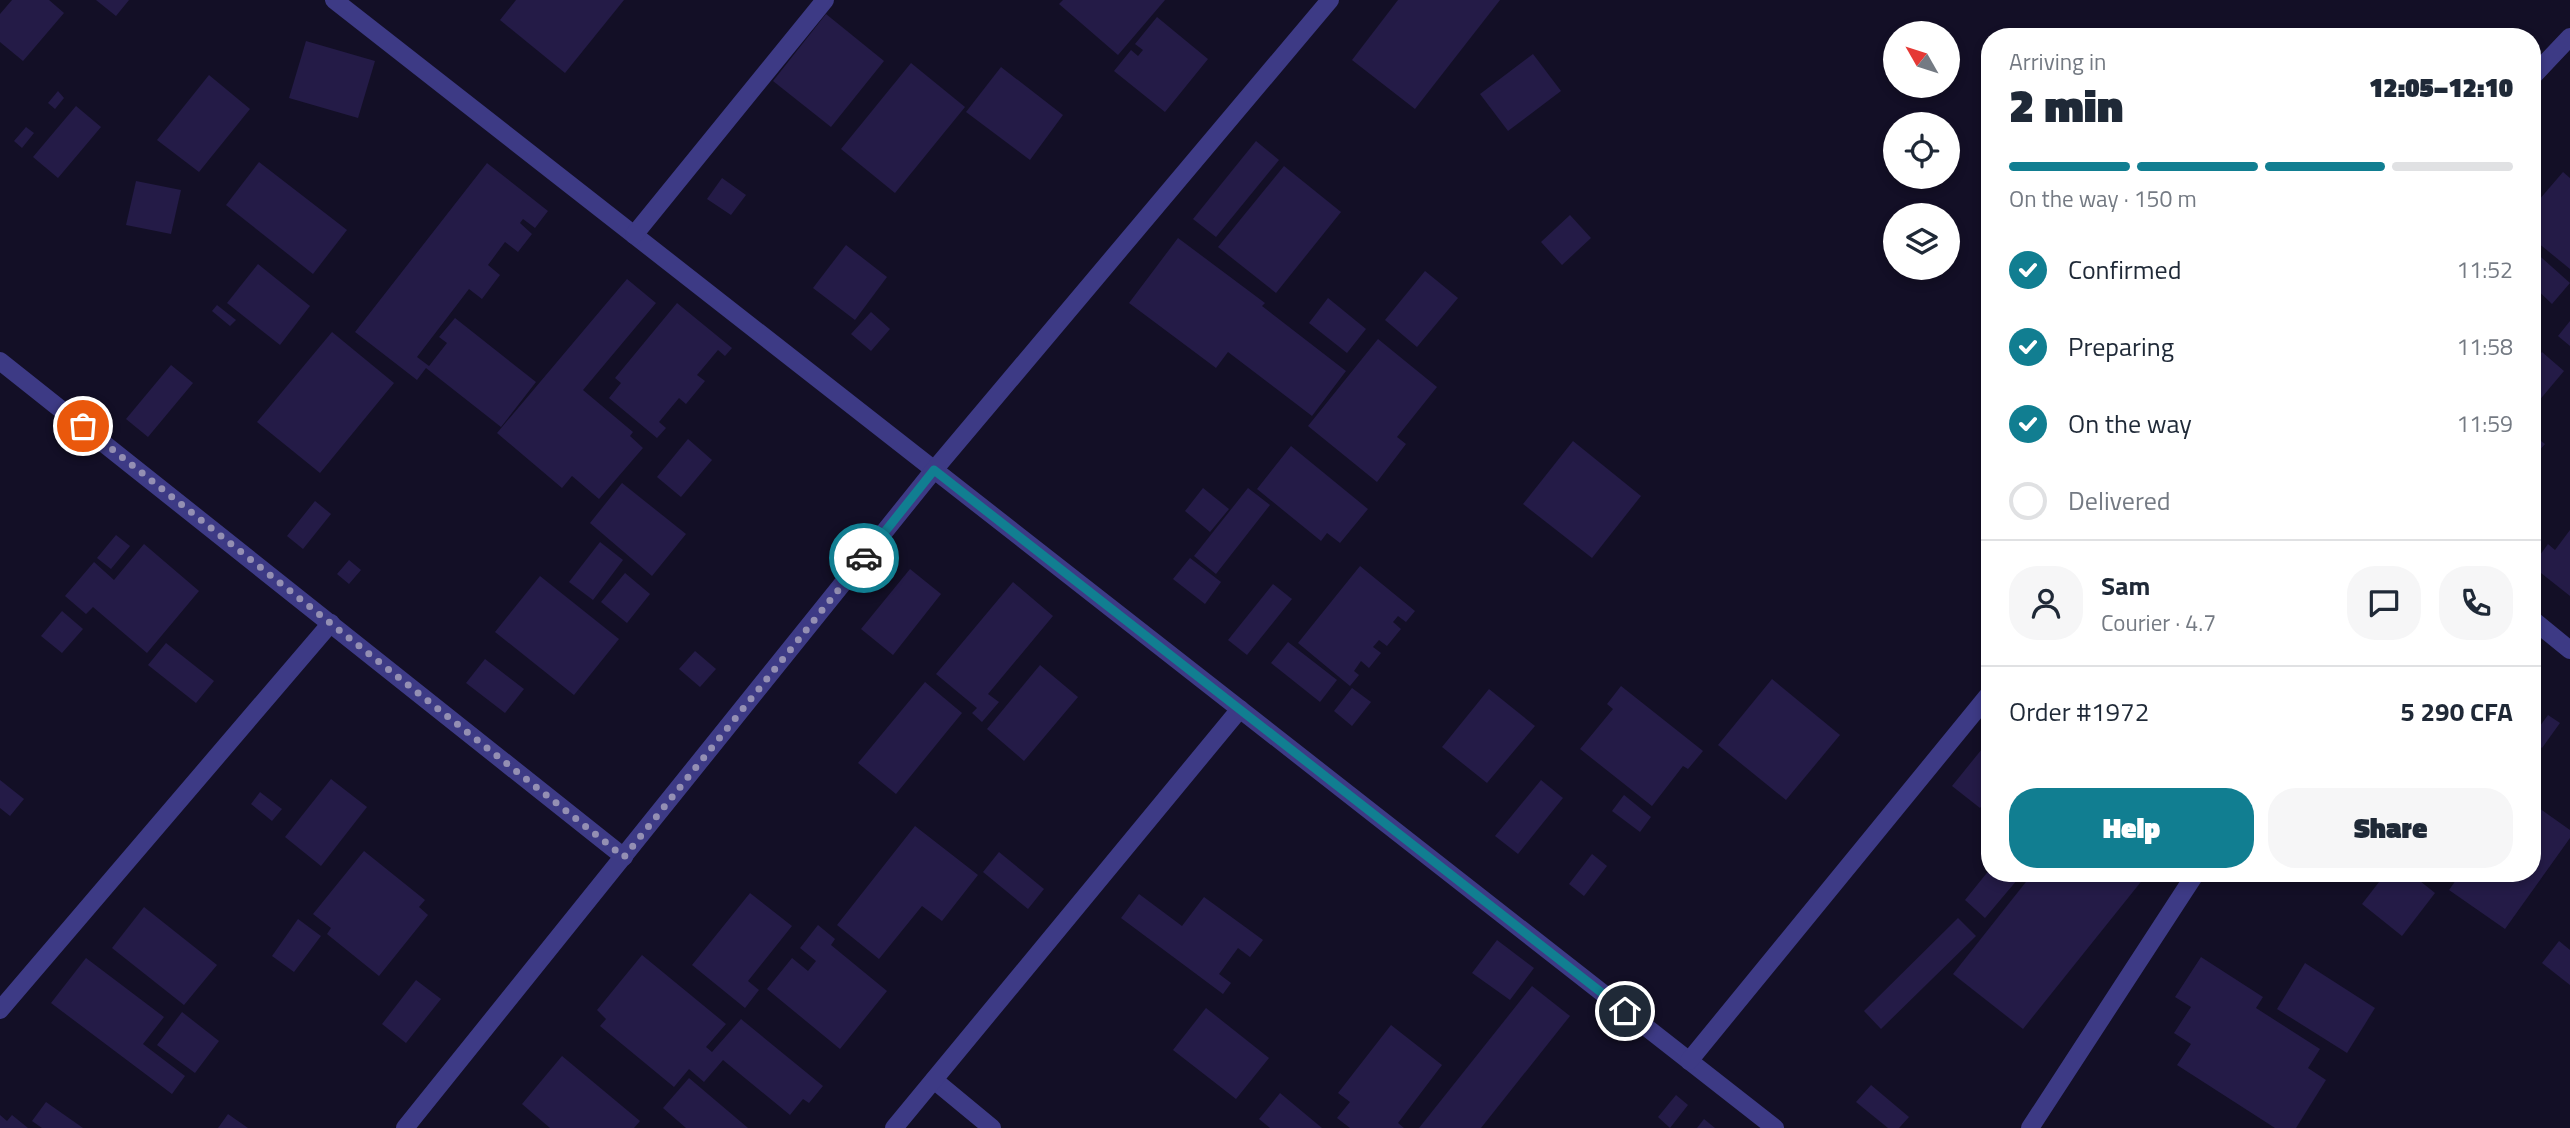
<!DOCTYPE html>
<html lang="en">
<head>
<meta charset="utf-8">
<style>
	:root { --surface:#fff; --page:#f6f6f7; --text:#1f2937; --muted:#747a83; --line:#e0e1e3; --accent:#117e91 }
	body { margin:0; font-family:"Titillium Web",sans-serif; background:var(--page); color:var(--text); height:100vh; display:flex; flex-direction:column; font-size:26px; white-space:nowrap }
	* { box-sizing:border-box; margin:0 }
	p { font-size:23px; color:var(--muted) }
	.icon { flex:none; width:38px; height:38px; fill:none; stroke:currentColor; stroke-width:2; stroke-linecap:round; stroke-linejoin:round }
	.map { position:relative; flex:1; overflow:hidden }
	.sheet { position:absolute; left:1981px; top:28px; width:560px; height:854px; display:flex; flex-direction:column; background:var(--surface); border-radius:28px; box-shadow:0 4px 10px #0003 }
	.sheet>* { flex:none }
	.needle { width:46px; rotate:309deg }
	.controls { position:absolute; left:1883px; top:21px; display:grid; gap:14px }
	.controls a { display:grid; place-items:center; width:77px; height:77px; border-radius:50%; background:var(--surface); box-shadow:0 4px 10px #0003; font-size:35px }
	.pin { position:absolute; display:grid; place-items:center; width:60px; height:60px; color:#fff; margin:-30px; border:4px solid #fff; border-radius:50%; box-shadow:0 2px 7px #0007 }
	.courier { position:absolute; display:grid; place-items:center; width:70px; height:70px; margin:-35px; border:5px solid #117e91; border-radius:50%; background:#fff; color:#222; box-shadow:0 2px 9px #0007 }
	.head em { font-style:normal; font-weight:800 }
	.head div { display:flex; flex-direction:column-reverse }
	.head { display:flex; align-items:center; justify-content:space-between; height:119px; padding:0 28px }
	h1 { font-size:46px; font-weight:800; line-height:52px }
	.bar { display:grid; grid-template-columns:repeat(4,1fr); gap:10px 7px; align-content:center; height:84px; padding:0 28px }
	.bar i { height:9px; border-radius:5px; background:var(--line) }
	.bar .on { background:var(--accent) }
	.bar p { grid-column:span 4 }
	.line { display:flex; align-items:center; gap:18px; padding:0 28px; border-top:2px solid var(--line) }
	.line div { flex:1 }
	.round { display:grid; place-items:center; flex:none; width:74px; height:74px; border-radius:28px; background:var(--page) }
	ol { padding:0 28px; list-style:none }
	li { display:flex; align-items:center; gap:21px; height:77px }
	li p { margin-inline-start:auto }
	li .icon { padding:7px; border-radius:50%; background:var(--accent); color:#fff; stroke-width:4 }
	li:last-child { color:var(--muted) }
	li i { width:38px; height:38px; border:4px solid var(--line); border-radius:50% }
	.cta { display:flex; gap:14px; margin-top:auto; padding:14px 28px }
	.cta a { flex:1; height:80px; border-radius:28px; background:var(--accent); color:#fff; font-size:28px; font-weight:800; line-height:80px; text-align:center }
	.cta a+a { background:var(--page); color:var(--text) }
	.map>svg:first-child { display:block }
</style>
</head>
<body>
<div class="map">
<svg width="2570" height="1128" viewBox="0 0 2570 1128">
	<rect width="100%" height="100%" fill="#130f26"/>
	<g fill="#241b47">
		<path d="M12 0H49L64 13 23 61 0 42V14Z"/>
		<path d="M96 0H129L116 16Z"/>
		<path d="M516 0H624L565 73 500 20Z"/>
		<path d="M1063 0H1165L1118 55 1059 4Z"/>
		<path d="M1398 0H1500L1415 109 1352 60Z"/>
		<path d="M826 14 884 61 831 127 773 81Z"/>
		<path d="M1157 17 1208 59 1165 112 1114 71 1131 50 1138 56 1143 50 1135 44Z"/>
		<path d="M306 41 375 61 358 118 289 98Z"/>
		<path d="M1533 54 1561 91 1508 131 1480 94Z"/>
		<path d="M911 63 965 107 895 193 841 149Z"/>
		<path d="M1001 67 1063 115 1030 160 966 112Z"/>
		<path d="M209 75 250 109 199 172 157 140Z"/>
		<path d="M58 91 64 98 55 109 48 103Z"/>
		<path d="M76 106 101 127 58 178 33 157Z"/>
		<path d="M26 127 34 133 22 148 14 141Z"/>
		<path d="M1256 141 1279 160 1216 237 1193 219Z"/>
		<path d="M259 162 347 230 313 274 226 205Z"/>
		<path d="M487 163 548 211 535 228 523 219 520 223 532 234 518 252 505 242 488 265 500 275 482 299 469 289 417 357 429 366 447 343 439 337 455 318 536 382 501 427 426 368 417 380 355 332Z"/>
		<path d="M1284 166 1341 212 1276 293 1218 247Z"/>
		<path d="M2563 172 2570 178V269L2532 238V208Z"/>
		<path d="M722 178 746 195 731 215 707 199Z"/>
		<path d="M136 181 181 190 171 234 126 225Z"/>
		<path d="M1570 215 1591 238 1562 265 1541 242Z"/>
		<path d="M1178 238 1265 303 1262 306 1346 371 1312 416 1228 352 1216 368 1129 303Z"/>
		<path d="M846 245 887 277 855 320 813 288Z"/>
		<path d="M2532 249 2570 283 2552 304 2532 285Z"/>
		<path d="M258 264 310 306 280 345 227 303Z"/>
		<path d="M1425 271 1458 298 1417 347 1385 320Z"/>
		<path d="M627 279 656 303 583 390 633 432 630 436 643 448 599 499 572 476 562 488 497 433Z"/>
		<path d="M1328 298 1366 329 1347 353 1309 323Z"/>
		<path d="M677 303 732 348 725 356 718 350 697 375 705 381 686 404 679 398 659 422 666 428 657 438 609 398 621 383 615 378Z"/>
		<path d="M217 305 236 320 230 326 212 311Z"/>
		<path d="M871 312 890 329 871 351 851 334Z"/>
		<path d="M2570 321V346L2558 336Z"/>
		<path d="M332 332 394 383 320 473 257 422Z"/>
		<path d="M1378 339 1437 387 1397 437 1406 444 1377 482 1308 426Z"/>
		<path d="M2542 352 2564 371 2532 409V363Z"/>
		<path d="M171 365 193 383 148 437 126 419Z"/>
		<path d="M2532 434 2545 444 2532 459Z"/>
		<path d="M688 439 712 460 681 497 657 477Z"/>
		<path d="M1573 441 1641 496 1592 558 1523 504Z"/>
		<path d="M1291 446 1368 509 1340 543 1327 533 1321 541 1257 489Z"/>
		<path d="M622 483 686 534 652 576 590 523Z"/>
		<path d="M1203 488 1229 509 1210 532 1185 511Z"/>
		<path d="M1248 488 1270 505 1216 574 1194 556Z"/>
		<path d="M315 501 331 514 303 549 287 536Z"/>
		<path d="M2570 530V596L2532 566 2548 544 2555 550Z"/>
		<path d="M116 535 130 546 111 569 97 558Z"/>
		<path d="M600 542 623 560 593 600 569 582Z"/>
		<path d="M144 544 199 591 147 653 93 607 86 614 65 596 94 562 114 580Z"/>
		<path d="M1190 558 1221 582 1205 604 1173 579Z"/>
		<path d="M349 560 361 570 349 584 337 574Z"/>
		<path d="M1360 566 1415 611 1406 622 1398 616 1393 622 1401 629 1387 646 1379 640 1373 647 1381 653 1369 668 1361 661 1354 671 1359 675 1350 686 1298 643Z"/>
		<path d="M910 569 941 594 893 655 861 629Z"/>
		<path d="M625 573 650 594 627 623 601 602Z"/>
		<path d="M540 576 619 639 574 695 495 632Z"/>
		<path d="M1013 582 1053 616 988 694 999 702 982 722 972 713 977 708 936 674Z"/>
		<path d="M1273 584 1292 599 1247 655 1228 640Z"/>
		<path d="M62 611 83 629 62 653 41 636Z"/>
		<path d="M1288 642 1337 680 1320 702 1271 663Z"/>
		<path d="M166 643 214 681 196 703 148 665Z"/>
		<path d="M695 651 716 669 700 687 679 669Z"/>
		<path d="M485 659 524 689 505 713 466 683Z"/>
		<path d="M1040 665 1078 697 1024 761 987 729Z"/>
		<path d="M1772 679 1840 735 1786 800 1718 745Z"/>
		<path d="M925 682 962 713 896 794 858 763Z"/>
		<path d="M1621 686 1703 751 1688 769 1683 766 1652 806 1580 749 1613 709 1607 704Z"/>
		<path d="M1352 688 1371 702 1352 726 1334 711Z"/>
		<path d="M1489 689 1535 726 1487 783 1442 747Z"/>
		<path d="M2548 715 2560 723 2542 748 2532 740V737Z"/>
		<path d="M1982 749 1990 755V796L1980 808 1952 786Z"/>
		<path d="M331 779 367 807 321 866 285 837Z"/>
		<path d="M0 780 24 799 10 816 0 808Z"/>
		<path d="M1541 780 1563 798 1518 854 1495 836Z"/>
		<path d="M260 792 282 809 272 821 251 804Z"/>
		<path d="M1624 795 1651 817 1640 832 1612 811Z"/>
		<path d="M2532 803 2570 830V838L2505 929 2449 890 2461 873H2532Z"/>
		<path d="M915 826 978 875 942 921 922 906 879 959 837 925Z"/>
		<path d="M364 851 425 900 419 907 428 915 379 976 327 934 331 928 313 914Z"/>
		<path d="M999 852 1044 889 1028 909 983 872Z"/>
		<path d="M1592 854 1607 866 1584 896 1569 884Z"/>
		<path d="M1990 869V873H2023L1985 918 1965 900Z"/>
		<path d="M2033 873H2139L2144 878 2023 1029 1953 974Z"/>
		<path d="M2386 873H2410L2435 893 2402 936 2362 904Z"/>
		<path d="M750 893 792 926 748 981 759 990 745 1008 692 965Z"/>
		<path d="M1139 894 1182 926 1204 897 1263 940 1250 957 1238 948 1219 974 1231 983 1223 994 1121 918Z"/>
		<path d="M144 907 217 965 184 1005 112 948Z"/>
		<path d="M1958 918 1976 936 1881 1029 1864 1011Z"/>
		<path d="M298 919 321 936 294 972 272 956Z"/>
		<path d="M818 925 835 939 831 945 887 991 840 1049 767 989 792 958 808 971 816 961 800 948Z"/>
		<path d="M1497 940 1534 968 1510 1000 1472 973Z"/>
		<path d="M2559 941 2570 950V985L2542 963Z"/>
		<path d="M642 955 726 1024 706 1047 712 1052 741 1019 823 1086 809 1103 803 1099 790 1115 723 1060 704 1082 689 1069 674 1087 600 1026 606 1019 597 1010Z"/>
		<path d="M2201 957 2263 997 2256 1008 2320 1049 2308 1068 2326 1080 2296 1128H2275L2177 1065 2191 1044 2174 1033 2191 1007 2175 997Z"/>
		<path d="M86 958 164 1017 143 1044 185 1076 172 1094 51 1003Z"/>
		<path d="M2305 963 2375 1008 2347 1053 2277 1009Z"/>
		<path d="M416 980 441 999 406 1043 382 1024Z"/>
		<path d="M1532 986 1570 1016 1481 1128H1419Z"/>
		<path d="M1206 1008 1269 1058 1236 1099 1173 1050Z"/>
		<path d="M182 1012 219 1041 195 1073 157 1045Z"/>
		<path d="M1391 1025 1442 1065 1398 1123 1404 1128H1350L1337 1118 1350 1102 1338 1093Z"/>
		<path d="M562 1056 640 1121 634 1128H550L522 1104Z"/>
		<path d="M689 1078 748 1128H686L663 1108Z"/>
		<path d="M1871 1085 1909 1117 1899 1128H1888L1856 1102Z"/>
		<path d="M1280 1093 1322 1128H1270L1259 1119Z"/>
		<path d="M1676 1095 1688 1105 1670 1128 1658 1117Z"/>
		<path d="M46 1102 83 1128H42L32 1121Z"/>
		<path d="M228 1114 248 1128H218Z"/>
		<path d="M0 1115 7 1121 12 1115 28 1128H0Z"/>
		<path d="M1704 1119 1715 1128H1697Z"/>
	</g>
	<g fill="none" stroke-linecap="round" stroke-linejoin="round">
		<g stroke="#3d3a85" stroke-width="18">
			<path d="M334 0 1775 1128"/>
			<path d="M2532 77 2570 37"/>
			<path d="M634 235 825 0"/>
			<path d="M0 361 624 857"/>
			<path d="M2532 619 2570 650"/>
			<path d="M0 1010 331 623"/>
			<path d="M1689 1061 1990 693"/>
			<path d="M934 1080 992 1128"/>
			<path d="M405 1128 934 470 1330 0"/>
			<path d="M894 1128 1240 709"/>
			<path d="M2030 1128 2196 873"/>
		</g>
	</g>
	<g fill="none" stroke-linecap="round" stroke-linejoin="round">
		<path stroke="#948fb3" stroke-width="7" stroke-dasharray="0 12.6" d="M83 426 624 857 864 558"/>
		<path stroke="#117e91" stroke-width="9" d="M864 558 934 470 1625 1011"/>
	</g>
</svg>
<div class="controls">
<a><svg class="needle" viewBox="-14 -14 28 28"><path d="M0-13l5 13h-10z" fill="#e53935"/><path d="M0 13l5-13h-10z" fill="#747a83"/></svg></a>
<a><svg class="icon" aria-label="locate" viewBox="0 0 24 24"><circle cx="12" cy="12" r="6"/><path d="M12 2v4M12 18v4M2 12h4M18 12h4"/></svg></a>
<a><svg class="icon" aria-label="layers" viewBox="0 0 24 24"><path d="M12 4l9 5-9 5-9-5zM3 14l9 5 9-5"/></svg></a>
</div>
<div class="pin" style="left:83px;top:426px;background:#ea580c"><svg class="icon" aria-label="bag" viewBox="0 0 24 24"><path d="M5 8h14l-1 12H6zM9 8a3 3 0 0 1 6 0"/></svg></div>
<div class="pin" style="left:1625px;top:1011px;background:#1f2937"><svg class="icon" aria-label="home" viewBox="0 0 24 24"><path d="M3 11l9-7 9 7M6 9v11h12V9"/></svg></div>
<div class="courier" style="left:864px;top:558px"><svg class="icon" aria-label="car" viewBox="0 0 24 24"><path d="M5 17H2v-5l4-1 3-4h7l3 4 3 1v5h-3M9 17h6M6 11h13"/><circle cx="7" cy="17" r="2"/><circle cx="17" cy="17" r="2"/></svg></div>
<section class="sheet">
<div class="head"><div><h1>2 min</h1><p>Arriving in</p></div><em>12:05–12:10</em></div>
<div class="bar"><i class="on"></i><i class="on"></i><i class="on"></i><i></i><p>On the way · 150 m</p></div>
<ol>
<li><svg class="icon" aria-label="check" viewBox="0 0 24 24"><path d="M5 12l5 5 9-10"/></svg>Confirmed<p>11:52</p></li>
<li><svg class="icon" aria-label="check" viewBox="0 0 24 24"><path d="M5 12l5 5 9-10"/></svg>Preparing<p>11:58</p></li>
<li><svg class="icon" aria-label="check" viewBox="0 0 24 24"><path d="M5 12l5 5 9-10"/></svg>On the way<p>11:59</p></li>
<li><i></i>Delivered</li>
</ol>
<div class="line" style="height:126px"><a class="round"><svg class="icon" aria-label="person" viewBox="0 0 24 24"><circle cx="12" cy="8" r="4"/><path d="M4 21q1-7 8-7t8 7"/></svg></a><div><b>Sam</b><p>Courier · 4.7</p></div><a class="round"><svg class="icon" aria-label="chat" viewBox="0 0 24 24"><path d="M4 5h16v11H9l-5 4z"/></svg></a><a class="round"><svg class="icon" aria-label="phone" viewBox="0 0 24 24"><path d="M5 4h4l2 5-3 2q2 4 5 5l2-3 5 2v4C11 20 4 13 5 4z"/></svg></a></div>
<div class="line" style="height:91px"><div>Order #1972</div><b>5 290 CFA</b></div>
<div class="cta"><a>Help</a><a>Share</a></div>
</section>
</div>
</body>
</html>
